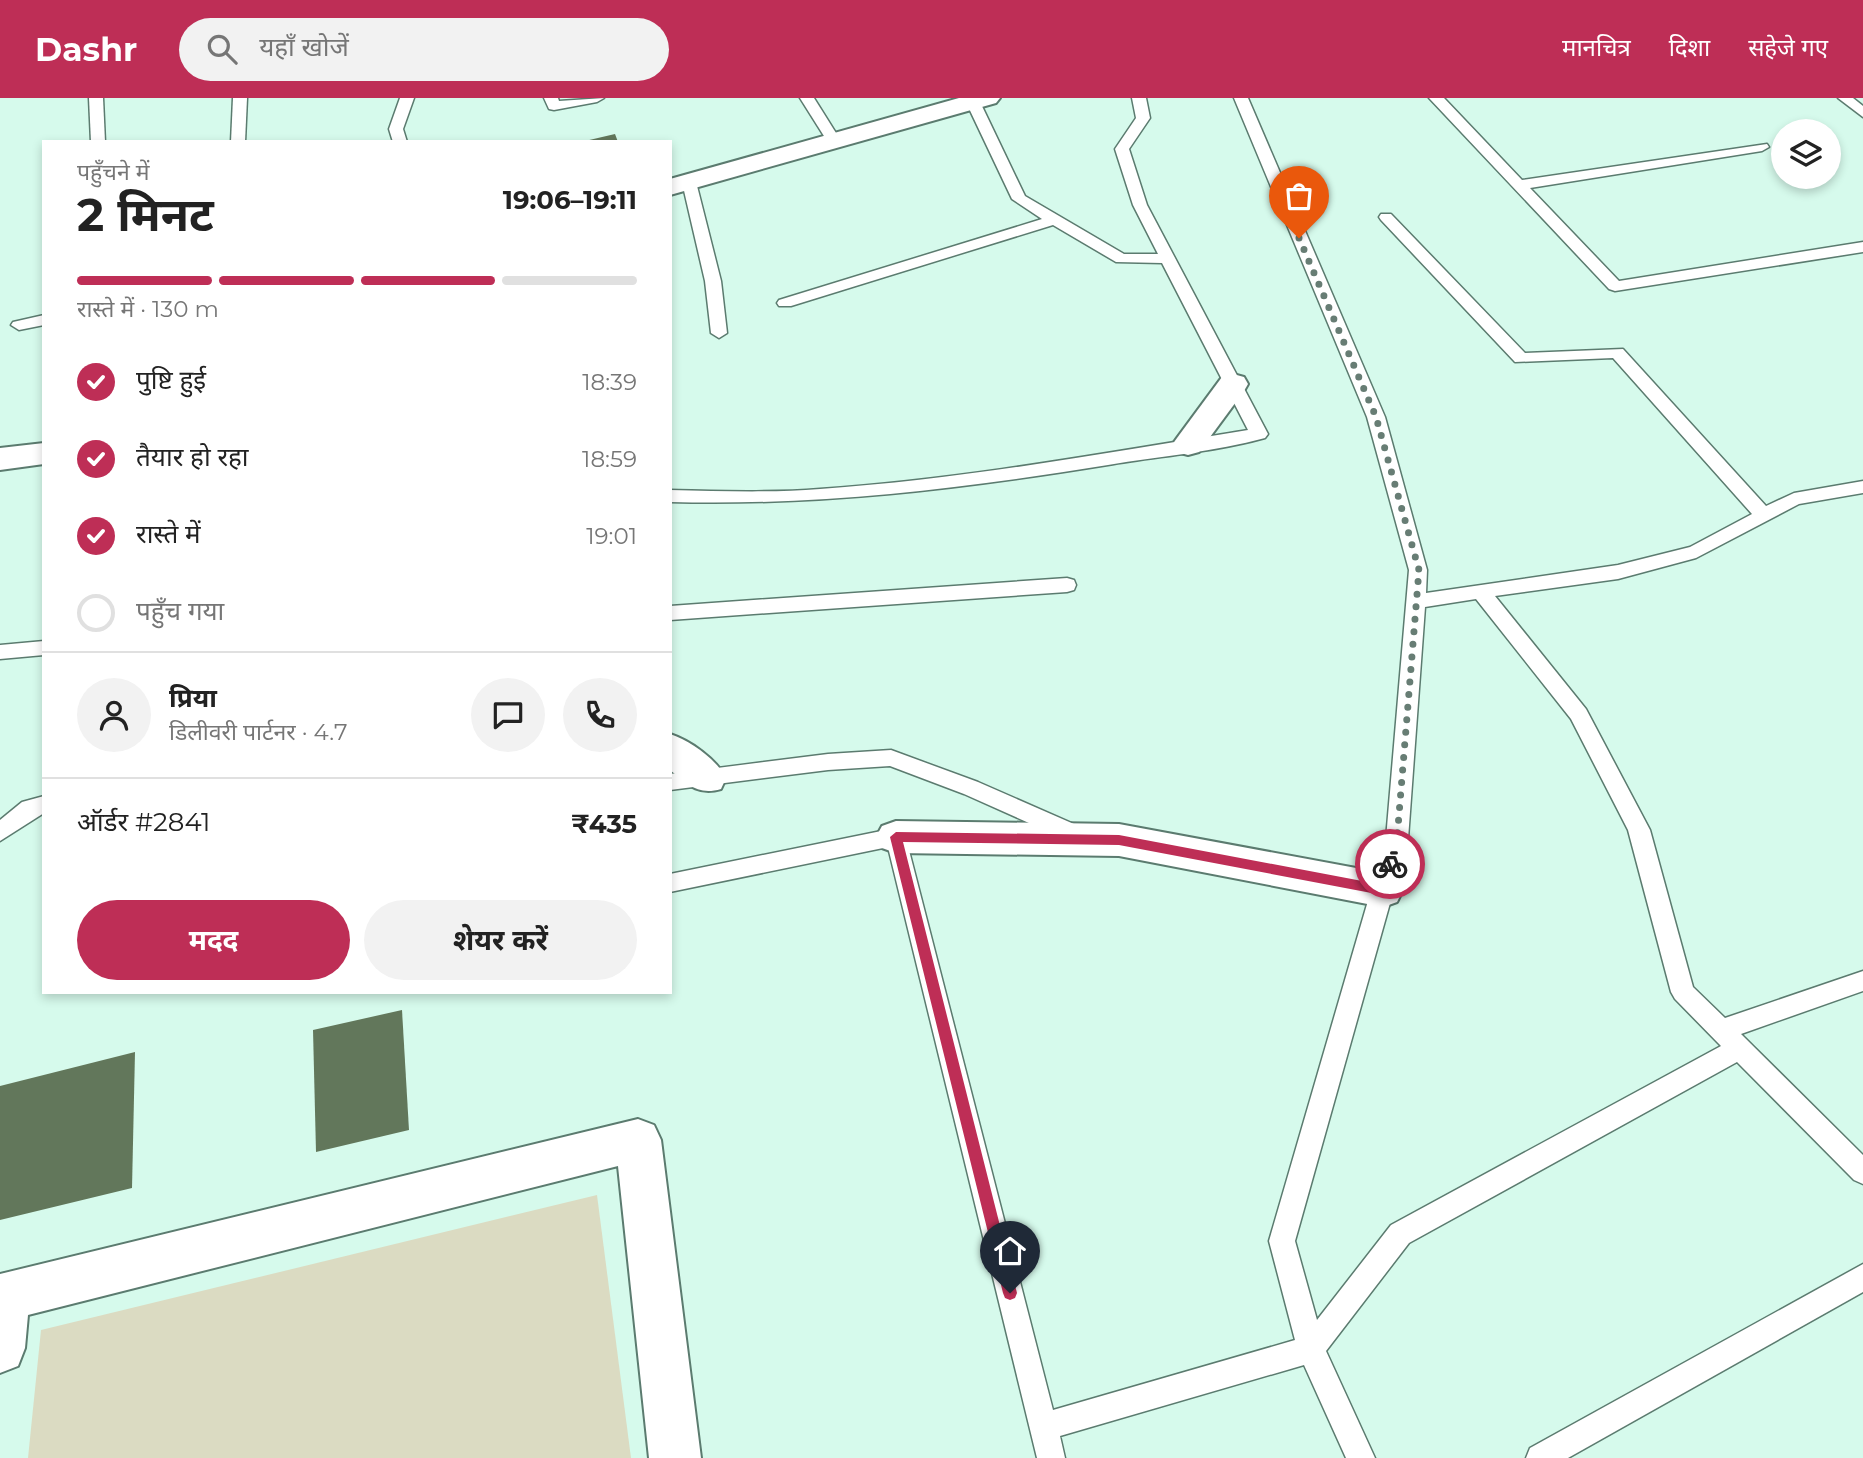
<!DOCTYPE html>
<html lang="hi">
<head>
<meta charset="utf-8">
<style>
	:root { --surface:#fff; --page:#f2f2f2; --text:#222; --muted:#767676; --line:#e0e0e0; --accent:#be2e56 }
	body { margin:0; font-family:Montserrat,"Noto Sans Devanagari",sans-serif; background:var(--page); color:var(--text); height:100vh; display:flex; flex-direction:column; font-size:26px; white-space:nowrap }
	* { box-sizing:border-box; margin:0 }
	p { font-size:23px; color:var(--muted) }
	.icon { flex:none; width:38px; height:38px; fill:none; stroke:currentColor; stroke-width:2; stroke-linecap:round; stroke-linejoin:round }
	.map { position:relative; flex:1; overflow:hidden }
	.side { position:absolute; left:42px; top:42px; width:630px; height:854px; display:flex; flex-direction:column; background:var(--surface); border-radius:0px; box-shadow:0 4px 10px #0003 }
	.side>* { flex:none }
	.buttons { position:absolute; left:1771px; top:21px; display:grid; gap:14px }
	.buttons a { display:grid; place-items:center; width:70px; height:70px; border-radius:50%; background:var(--surface); box-shadow:0 4px 10px #0003; font-size:35px }
	.pin { position:absolute; display:grid; place-items:center; width:60px; height:60px; color:#fff; margin:-72px -30px; border-radius:50% 50% 50% 0; rotate:-45deg; box-shadow:0 0 7px #0007 }
	.pin .icon { rotate:45deg }
	.courier { position:absolute; display:grid; place-items:center; width:70px; height:70px; margin:-35px; border:5px solid #be2e56; border-radius:50%; background:#fff; color:#222; box-shadow:0 2px 9px #0007 }
	.overview em { font-style:normal; font-weight:700 }
	.overview div { display:flex; flex-direction:column-reverse }
	.overview { display:flex; align-items:center; justify-content:space-between; height:119px; padding:0 35px }
	h1 { font-size:46px; font-weight:700; line-height:52px }
	.bar { display:grid; grid-template-columns:repeat(4,1fr); gap:10px 7px; align-content:center; height:84px; padding:0 35px }
	.bar i { height:9px; border-radius:5px; background:var(--line) }
	.bar .active { background:var(--accent) }
	.bar p { grid-column:span 4 }
	.line { display:flex; align-items:center; gap:18px; padding:0 35px; border-top:2px solid var(--line) }
	.line div { flex:1 }
	.round { display:grid; place-items:center; flex:none; width:74px; height:74px; border-radius:37px; background:var(--page) }
	ol { padding:0 35px; list-style:none }
	li { display:flex; align-items:center; gap:21px; height:77px }
	li p { margin-inline-start:auto }
	li .icon { padding:7px; border-radius:50%; background:var(--accent); color:#fff; stroke-width:4 }
	li:last-child { color:var(--muted) }
	li i { width:38px; height:38px; border:4px solid var(--line); border-radius:50% }
	.action { display:flex; gap:14px; margin-top:auto; padding:14px 35px }
	.action a { flex:1; height:80px; border-radius:42px; background:var(--accent); color:#fff; font-size:28px; font-weight:700; line-height:80px; text-align:center }
	.action a+a { background:var(--page); color:var(--text) }
	header { display:flex; align-items:center; gap:42px; box-sizing:border-box; height:98px; padding:0 35px; background:var(--accent); color:#fff }
	header strong { font-size:33px }
	nav { display:flex; gap:38px; margin-inline-start:auto; font-size:24px }
	.search { width:490px; height:63px; background:var(--page); display:flex; align-items:center; gap:18px; box-sizing:border-box; padding:0 24px; border-radius:38px; color:var(--muted); font-size:26px }
	.map>svg:first-child { display:block }
</style>
</head>
<body>
<header>
<strong>Dashr</strong>
<div class="search"><svg class="icon" aria-label="search" viewBox="0 0 24 24"><circle cx="10" cy="10" r="6"/><path d="M15 15l6 6"/></svg>यहाँ खोजें</div>
<nav><a>मानचित्र</a><a>दिशा</a><a>सहेजे गए</a></nav>
</header>
<div class="map">
<svg width="1863" height="1360" viewBox="0 0 1863 1360">
	<rect width="100%" height="100%" fill="#d6faec"/>
	<path fill="#dbdbc2" d="M597 1097 631 1360H28L41 1232Z"/>
	<g fill="#62775b">
		<path d="M615 36 618 44H586L585 43Z"/>
		<path d="M402 912 409 1032 316 1054 313 932Z"/>
		<path d="M135 954 132 1090 0 1122V988Z"/>
	</g>
	<g fill="none" stroke-linecap="round" stroke-linejoin="round">
		<defs>
			<g id="service">
				<path d="M89 0H103L105 44H91Z"/>
				<path d="M233 0H247L245 44H231Z"/>
				<path d="M400 0H414L403 31 407 44H393L389 31Z"/>
				<path d="M544 0H558L559 3 604 0 597 4 554 12 549 11Z"/>
				<path d="M800 0H814L841 43 839 46H829Z"/>
				<path d="M973 0 980 4 1025 98 1124 156H1158L1133 107 1115 51 1136 20 1132 0H1146L1150 20 1129 51 1147 107 1268 336 1265 340C1215 354 1160 358 1108 367 961 391 820 408 670 404V392C720 393 770 395 820 391 964 381 1106 355 1248 332L1162 165 1116 164 1053 127 791 208H779L777 205 779 202 1042 121 1012 101 966 4Z"/>
				<path d="M1234 0H1248L1385 319 1427 472 1426 495 1618 467 1690 449 1752 416 1613 260 1515 264 1381 122 1379 119 1381 116H1391L1525 255 1623 251 1766 408 1794 395 1863 383V395L1799 406 1696 460 1618 481 1495 498 1586 611 1650 732 1693 889 1725 920 1863 873V893L1741 936 1863 1057V1086L1854 1082 1737 964 1409 1145 1326 1253 1375 1360H1346L1304 1267 1060 1338 1065 1360H1037L888 749 670 794V776L896 730 904 733 1053 1312 1295 1242 1269 1143 1386 741 1409 472 1367 319ZM1476 501 1571 621 1628 732 1671 894 1675 901 1721 948 1391 1127 1317 1222 1295 1143 1408 741 1425 509Z"/>
				<path d="M1429 0H1444L1522 82 1767 46 1769 49 1762 53 1530 90 1619 183 1863 144V154L1615 193 1609 191Z"/>
				<path d="M1838 0H1853L1863 8V19Z"/>
				<path d="M689 80 696 84 721 183 727 235 719 240 711 235 705 183 682 84Z"/>
				<path d="M44 217V227L19 232 11 227 13 224Z"/>
				<path d="M1067 480 1074 482 1076 487 1074 492 1067 494 670 522V508Z"/>
				<path d="M44 543V557L0 561V547Z"/>
				<path d="M891 652 978 684 1083 730 1086 736 1083 742 1075 745 1067 742 964 696 890 668 828 672 670 692V676L828 656Z"/>
				<path d="M44 698V715L0 743V722L22 704Z"/>
				<path d="M1863 1166V1194L1568 1360H1526L1530 1350Z"/>
			</g>
			<g id="minor">
				<path d="M959 0H1000L996 5 670 97V81Z"/>
				<path d="M1233 276 1244 279 1248 286 1244 293 1199 354 1188 357 1177 354 1172 347 1177 340 1222 279Z"/>
				<path d="M44 345V366L0 372V350Z"/>
				<path d="M670 636C691 643 716 661 726 680L721 691C698 698 687 686 670 672Z"/>
				<path d="M896 723 1119 726 1383 775 1397 780 1403 792 1397 804 1383 809 1119 758 896 755 882 750 876 739 882 728Z"/>
				<path d="M638 1021 654 1027 661 1042 701 1360H649L618 1068 28 1217 25 1250 18 1268 0 1275V1176Z"/>
			</g>
		</defs>
		<use href="#service" stroke="#5b7b6f" stroke-width="3"/>
		<use href="#minor" stroke="#5b7b6f" stroke-width="4"/>
		<use href="#service" fill="#fff" fill-rule="evenodd"/>
		<use href="#minor" fill="#fff" fill-rule="evenodd"/>
	</g>
	<path fill="#be2e56" d="M896 734 1119 737 1378 786 1386 762H1394L1396 766 1389 792 1382 797 1119 747 903 744 1017 1195 1015 1200 1010 1202 1005 1200 1003 1195 890 739Z"/>
	<g fill="none" stroke-linecap="round" stroke-linejoin="round">
		<path stroke="#677d74" stroke-width="7" stroke-dasharray="0 12.6" d="M1299 140 1376 319 1419 472 1397 741 1390 766"/>
	</g>
</svg>
<div class="buttons">
<a><svg class="icon" aria-label="layers" viewBox="0 0 24 24"><path d="M12 4l9 5-9 5-9-5zM3 14l9 5 9-5"/></svg></a>
</div>
<div class="pin" style="left:1299px;top:140px;background:#ea580c"><svg class="icon" aria-label="bag" viewBox="0 0 24 24"><path d="M5 8h14l-1 12H6zM9 8a3 3 0 0 1 6 0"/></svg></div>
<div class="pin" style="left:1010px;top:1195px;background:#1f2937"><svg class="icon" aria-label="home" viewBox="0 0 24 24"><path d="M3 11l9-7 9 7M6 9v11h12V9"/></svg></div>
<div class="courier" style="left:1390px;top:766px"><svg class="icon" aria-label="bike" viewBox="0 0 24 24"><circle cx="6" cy="16" r="4"/><circle cx="18" cy="16" r="4"/><path d="M6 16l4-8h5l3 8M10 8l3 8H6M13 5h3"/></svg></div>
<section class="side">
<div class="overview"><div><h1>2 मिनट</h1><p>पहुँचने में</p></div><em>19:06–19:11</em></div>
<div class="bar"><i class="active"></i><i class="active"></i><i class="active"></i><i></i><p>रास्ते में · 130 m</p></div>
<ol>
<li><svg class="icon" aria-label="check" viewBox="0 0 24 24"><path d="M5 12l5 5 9-10"/></svg>पुष्टि हुई<p>18:39</p></li>
<li><svg class="icon" aria-label="check" viewBox="0 0 24 24"><path d="M5 12l5 5 9-10"/></svg>तैयार हो रहा<p>18:59</p></li>
<li><svg class="icon" aria-label="check" viewBox="0 0 24 24"><path d="M5 12l5 5 9-10"/></svg>रास्ते में<p>19:01</p></li>
<li><i></i>पहुँच गया</li>
</ol>
<div class="line" style="height:126px"><a class="round"><svg class="icon" aria-label="person" viewBox="0 0 24 24"><circle cx="12" cy="8" r="4"/><path d="M4 21q1-7 8-7t8 7"/></svg></a><div><b>प्रिया</b><p>डिलीवरी पार्टनर · 4.7</p></div><a class="round"><svg class="icon" aria-label="chat" viewBox="0 0 24 24"><path d="M4 5h16v11H9l-5 4z"/></svg></a><a class="round"><svg class="icon" aria-label="phone" viewBox="0 0 24 24"><path d="M5 4h4l2 5-3 2q2 4 5 5l2-3 5 2v4C11 20 4 13 5 4z"/></svg></a></div>
<div class="line" style="height:91px"><div>ऑर्डर #2841</div><b>₹435</b></div>
<div class="action"><a>मदद</a><a>शेयर करें</a></div>
</section>
</div>
</body>
</html>
